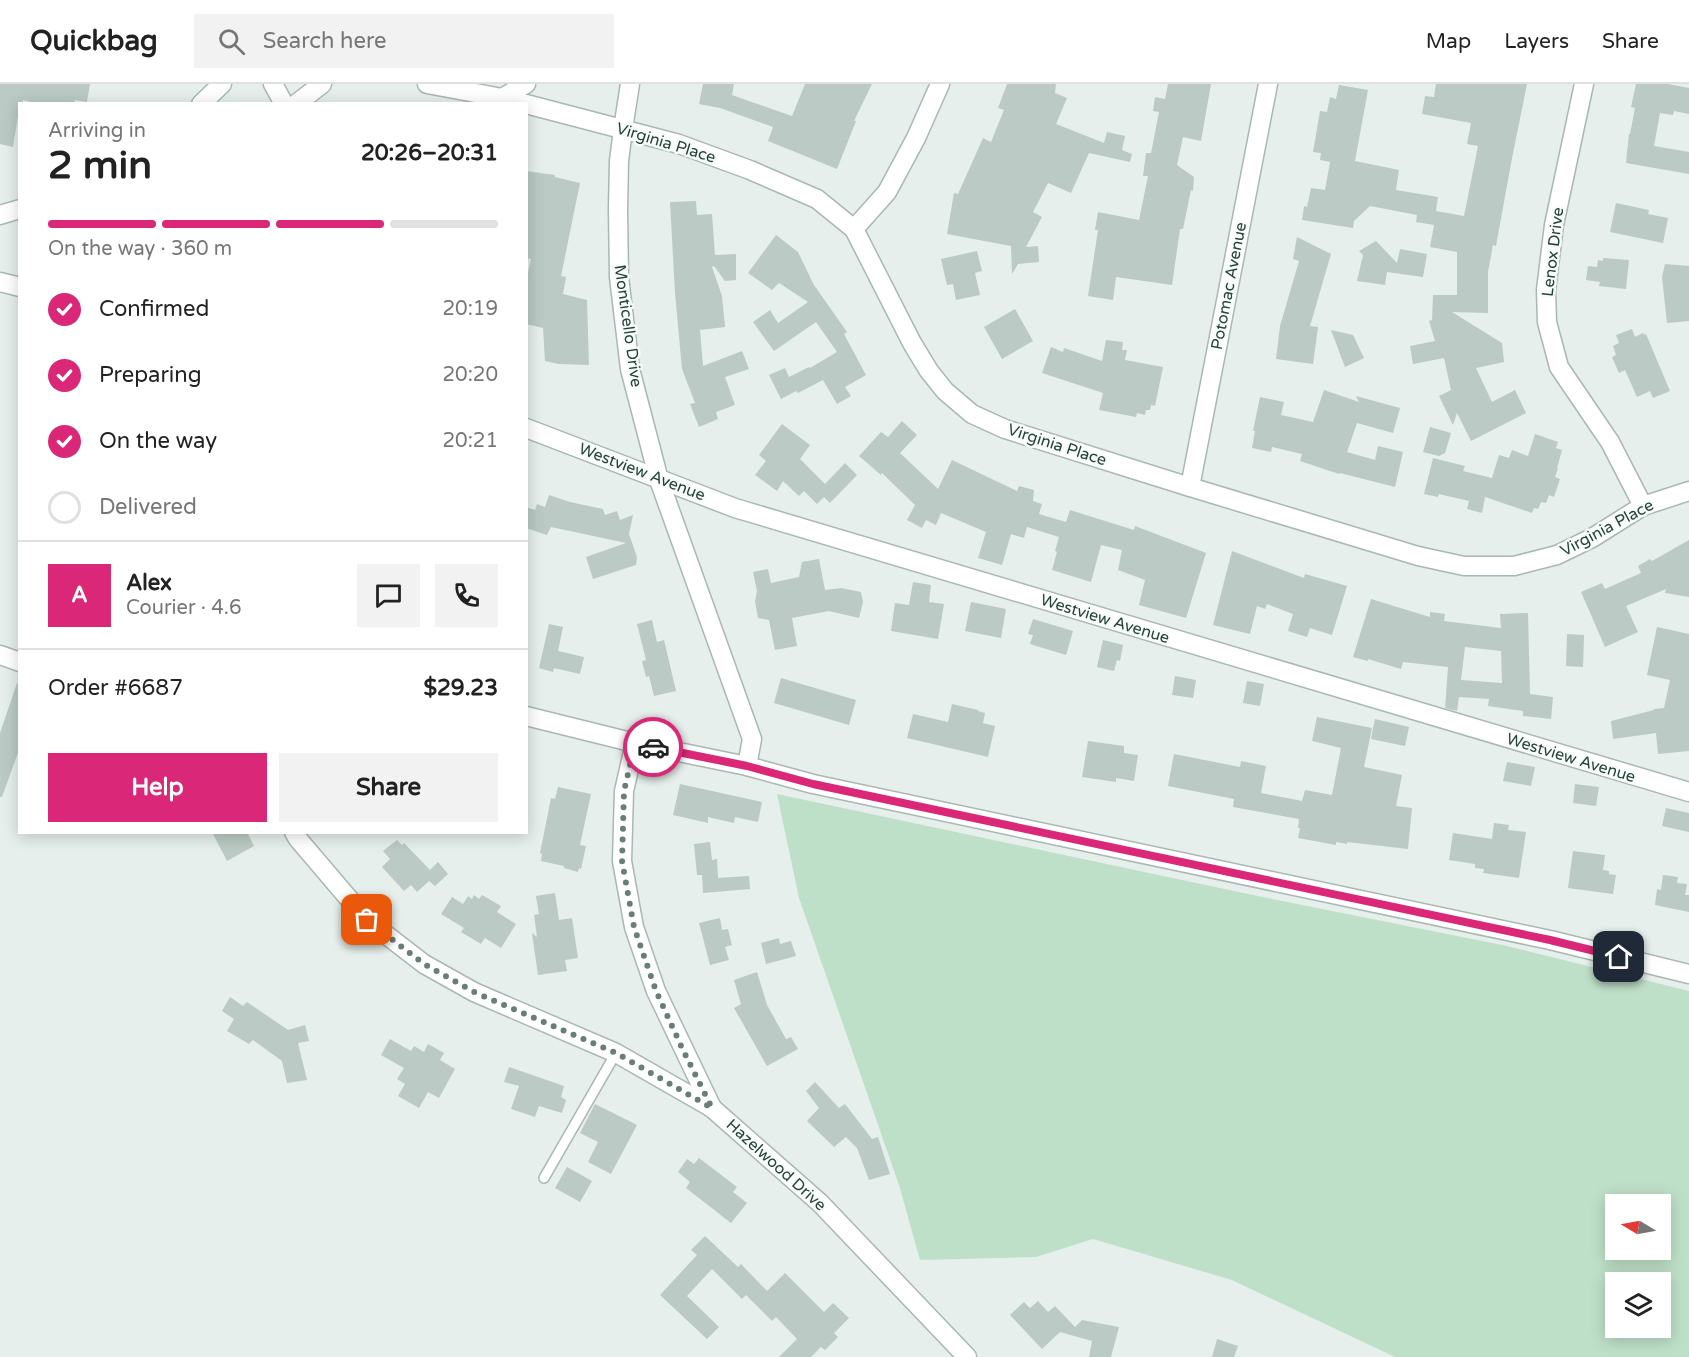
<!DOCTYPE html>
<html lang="en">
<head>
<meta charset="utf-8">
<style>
	:root { --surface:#fff; --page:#f2f2f2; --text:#222; --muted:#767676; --line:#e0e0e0; --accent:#db2777 }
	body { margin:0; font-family:"Varela Round",sans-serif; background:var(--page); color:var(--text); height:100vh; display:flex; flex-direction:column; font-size:22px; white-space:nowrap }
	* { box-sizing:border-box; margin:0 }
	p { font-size:20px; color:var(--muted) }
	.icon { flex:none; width:33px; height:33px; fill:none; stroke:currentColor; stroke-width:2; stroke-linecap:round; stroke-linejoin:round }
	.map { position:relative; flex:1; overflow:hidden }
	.panel { position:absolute; left:18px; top:18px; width:510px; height:732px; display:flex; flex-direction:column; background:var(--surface); border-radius:0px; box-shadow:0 3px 15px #0003 }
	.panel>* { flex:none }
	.needle { width:39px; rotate:280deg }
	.tools { position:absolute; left:1605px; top:1110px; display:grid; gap:12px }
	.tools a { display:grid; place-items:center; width:66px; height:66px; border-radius:0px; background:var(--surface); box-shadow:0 3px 15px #0003; font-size:30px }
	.pin { position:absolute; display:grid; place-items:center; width:51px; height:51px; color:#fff; margin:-26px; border-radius:12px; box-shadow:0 3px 9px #0006 }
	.courier { position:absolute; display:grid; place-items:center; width:60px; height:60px; margin:-30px; border:4px solid #db2777; border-radius:50%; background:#fff; color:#222; box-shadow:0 2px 8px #0007 }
	.overview em { font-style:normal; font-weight:700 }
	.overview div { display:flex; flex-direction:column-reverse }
	.overview { display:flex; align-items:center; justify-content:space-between; height:102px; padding:0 30px }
	h1 { font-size:39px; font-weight:700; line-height:45px }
	.bar { display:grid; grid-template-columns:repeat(4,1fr); gap:9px 6px; align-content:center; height:72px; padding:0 30px }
	.bar i { height:8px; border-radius:4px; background:var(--line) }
	.bar .on { background:var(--accent) }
	.bar p { grid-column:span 4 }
	.line { display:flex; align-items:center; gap:15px; padding:0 30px; border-top:2px solid var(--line) }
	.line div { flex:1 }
	.round { display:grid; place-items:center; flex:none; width:63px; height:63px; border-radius:0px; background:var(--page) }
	ol { padding:0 30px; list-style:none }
	li { display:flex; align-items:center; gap:18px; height:66px }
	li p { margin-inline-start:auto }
	li .icon { padding:6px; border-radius:50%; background:var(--accent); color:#fff; stroke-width:4 }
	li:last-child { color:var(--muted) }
	li i { width:33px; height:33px; border:3px solid var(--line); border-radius:50% }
	.primary-button { display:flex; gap:12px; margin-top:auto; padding:12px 30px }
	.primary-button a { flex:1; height:69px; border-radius:0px; background:var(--accent); color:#fff; font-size:24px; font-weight:700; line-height:69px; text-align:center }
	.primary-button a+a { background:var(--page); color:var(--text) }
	header { display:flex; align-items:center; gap:36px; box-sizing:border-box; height:84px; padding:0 30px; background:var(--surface); border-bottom:2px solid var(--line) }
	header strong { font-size:28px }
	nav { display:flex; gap:33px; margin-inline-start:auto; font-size:21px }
	.search { width:420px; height:54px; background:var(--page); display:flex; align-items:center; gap:15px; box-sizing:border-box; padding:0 21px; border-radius:0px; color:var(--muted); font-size:22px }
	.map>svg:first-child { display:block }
</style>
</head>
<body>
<header>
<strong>Quickbag</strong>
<div class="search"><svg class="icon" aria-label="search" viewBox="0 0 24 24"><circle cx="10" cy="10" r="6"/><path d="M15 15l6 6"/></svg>Search here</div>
<nav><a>Map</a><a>Layers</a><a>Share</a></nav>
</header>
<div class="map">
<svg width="1689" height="1273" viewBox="0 0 1689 1273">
	<rect width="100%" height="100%" fill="#e6efeb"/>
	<path fill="#bfe0c8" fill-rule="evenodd" d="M777 710 1248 810 1507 862 1689 907V1273H1395L1232 1196 1093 1155 1036 1173 920 1176 899 1101 799 814ZM1616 1120H1660V1166H1616ZM1616 1198H1660V1244H1616Z"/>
	<g fill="#bbcac4" fill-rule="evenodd">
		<path d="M0 0H90L87 18 75 16 74 20H39L23 16 22 20H20L13 63 0 60Z"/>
		<path d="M703 0H734L732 11 792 32 805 0H872L854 37H856L837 85 768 57 773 43 720 24 699 20Z"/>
		<path d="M1007 0H1056L1055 9 1067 14 1056 40 1104 59 1107 48 1125 52 1122 66 1132 70 1130 78 1089 69 1071 109 1048 99 1033 128 1042 133 1026 163 1038 162 1039 178 1018 180 1012 190 1011 162 947 150 954 109 958 110 983 54 991 58 1004 26 998 24Z"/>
		<path d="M1168 0H1211L1201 57 1183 53 1177 81 1194 93 1193 107 1191 106 1183 145H1180L1172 201 1116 193 1113 216 1088 212 1098 146H1095L1098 128 1139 136 1148 92H1143L1146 69H1151L1159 28 1153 27 1155 13 1165 15Z"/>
		<path d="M1436 0H1527L1512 74 1496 162 1493 161 1488 188V229L1452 228 1502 259 1504 278 1476 284 1492 318 1515 306 1526 329 1471 357 1457 329 1453 341 1439 312 1451 306 1444 274 1413 280 1410 262 1435 257 1429 237 1432 236 1433 211H1457V168L1430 163 1434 141 1416 138 1417 131 1370 122 1354 137 1353 144 1302 136 1304 122 1307 123 1311 104 1325 106 1330 78 1320 76 1321 69 1313 68 1320 27 1327 28 1330 13 1336 15 1339 1 1368 6 1355 77 1399 86 1396 106 1438 113 1436 127 1464 132 1478 62 1467 60 1471 39 1422 30 1425 12 1434 13Z"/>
		<path d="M1636 0H1668L1689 4V30L1674 27 1673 31 1660 29 1654 62 1689 68V90L1626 79 1629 50H1630L1635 24 1631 23Z"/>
		<path d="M526 87 555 91V93L580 99 561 192 566 193 563 210 587 216 589 281 558 280 545 277 543 244 526 240V198L531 175 526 174Z"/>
		<path d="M696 117 697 131 712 130 715 171 736 170V196L725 197 714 182 712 183 722 212 725 243 700 246 703 282 742 267 749 285 725 293 735 321 716 328 718 335 699 343 690 320 695 319 682 285 675 209 670 118Z"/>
		<path d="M1616 119 1649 126 1648 130 1668 134 1663 159 1610 148Z"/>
		<path d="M776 151 798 168 814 201 847 248 844 250 866 291 845 303 851 312 837 320 823 296 798 309 796 307 781 315 769 291 785 284 789 293 809 283 810 284 837 268 816 238 774 267 753 238 770 226 778 239 808 218 779 199 772 206 748 189Z"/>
		<path d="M1297 153 1331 170 1310 242 1318 243 1313 280 1276 275 1280 242 1299 177 1293 175Z"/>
		<path d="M1376 157 1397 179 1400 165 1427 170 1423 193 1387 188 1385 201 1357 197 1363 171 1359 167Z"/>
		<path d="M977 167 982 187 975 189 980 211 956 216 953 200 947 201 941 175Z"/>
		<path d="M1603 174 1629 176 1626 205 1599 202 1600 198 1586 196 1588 182 1597 183 1598 176 1603 177Z"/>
		<path d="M1665 180 1689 182V237L1667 239 1662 193Z"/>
		<path d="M1015 225 1033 257 1002 275 984 243Z"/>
		<path d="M1632 245 1635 253 1643 249 1644 251 1646 250 1670 307 1653 314 1650 307 1637 313 1625 286 1619 289 1612 273 1616 271 1613 262 1619 259 1616 251Z"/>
		<path d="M1331 246 1353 251 1364 274 1345 283Z"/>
		<path d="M1106 256 1123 258 1122 266H1127L1125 276 1163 283 1155 322 1151 321 1150 326H1146L1145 331 1137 329 1136 333 1099 326 1103 309 1042 289 1051 263 1063 268 1064 264 1102 277Z"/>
		<path d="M1324 306 1359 318 1356 312 1400 324 1393 349 1357 339 1347 368 1375 376 1378 362 1403 368 1395 403 1340 389 1339 390 1300 377 1302 370 1272 363 1271 368 1252 364 1255 347H1253L1260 313 1284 318 1281 331 1313 338Z"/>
		<path d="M902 337 917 351 900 369 938 405 952 376 1017 407 1019 402 1034 406 1033 417 1042 420 1039 430 1066 438 1070 426 1134 446 1135 442 1206 469 1186 534 1139 521 1145 496 1118 486 1122 466 1101 461 1091 498 1052 486 1057 468 1055 467 1059 453 1027 443 1024 454 1011 450 1002 481 978 474 986 448 941 429 936 441 926 436 922 444 907 436 915 421 882 389 881 391 859 372 881 348 888 353Z"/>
		<path d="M782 340 810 361 800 375 825 400 845 379 857 391 830 419 824 413 817 420 804 407 799 412 783 397 777 407 755 391 766 377 759 371Z"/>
		<path d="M1430 343 1451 349 1445 369 1439 372 1423 368Z"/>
		<path d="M1535 350 1558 358 1556 364 1562 366 1557 384H1558L1555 393 1560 395 1554 413 1549 411 1546 419 1541 418 1538 425 1534 424 1532 429 1485 413 1482 429 1467 425 1469 417 1439 410 1438 413 1424 410 1433 374 1465 382 1463 387 1492 394 1499 371 1509 374 1512 366 1528 372Z"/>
		<path d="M549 411 570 418 603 425 605 431 617 427 620 436 633 431 629 450 637 473 636 481 593 495 586 473 626 459 551 443 547 451 526 444V423L535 426 537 420 545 423Z"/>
		<path d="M1689 456V513L1665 509 1666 505 1626 522 1638 548 1605 563 1581 508 1602 499 1605 505 1641 489 1638 482 1650 475 1652 477Z"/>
		<path d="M1232 467 1304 494 1305 490 1347 502 1332 551 1310 544 1307 553 1288 547 1293 530 1267 520 1265 525 1257 522 1250 550 1213 541Z"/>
		<path d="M819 475 825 506 841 504 861 508 863 518 859 534 829 527 792 534 797 562 775 566 769 536 758 534 755 517 757 507 753 488 768 485 771 499 799 493 802 478Z"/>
		<path d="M913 498 931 501 929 518 944 520 938 555 891 547 895 519 909 521Z"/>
		<path d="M1371 515 1430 533V528L1445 530 1444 537 1501 544 1500 530 1528 529 1530 610 1553 613 1551 635 1523 632V627L1488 622 1489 615 1459 613 1457 627 1445 624 1448 583 1403 578 1401 585 1368 575V577L1353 573ZM1465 563 1501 567 1502 599 1461 596Z"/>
		<path d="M971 518 1006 525 1001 554 965 547Z"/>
		<path d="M1033 535 1073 547 1066 571 1030 560 1033 551 1028 550Z"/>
		<path d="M652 536 657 558 664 556 676 607 654 612 649 592 646 593 642 577 646 576 637 540Z"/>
		<path d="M549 540 563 543 558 567 584 573 580 590 554 584 553 588 539 584Z"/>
		<path d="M1657 543 1689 550V667L1658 670 1656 649 1613 655 1611 637 1654 626V625L1664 624 1670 596 1647 591Z"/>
		<path d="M1567 550 1584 551 1583 583 1566 582Z"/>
		<path d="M1103 556 1123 561 1120 577 1117 576 1114 587 1097 583Z"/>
		<path d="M1175 592 1196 596 1193 614 1172 611Z"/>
		<path d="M781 594 856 616 849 641 774 619Z"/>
		<path d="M1247 597 1264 600 1260 622 1243 619Z"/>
		<path d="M17 599H20V663L2 713H0V649Z"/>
		<path d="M952 620 978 626V627L985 629 983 639 995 642 988 673 907 654 913 630 948 638Z"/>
		<path d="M1317 633 1372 644 1364 683 1402 691 1396 722 1412 724 1408 765 1347 758V760L1336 758V761L1298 754 1300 744H1298L1299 735 1233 723 1234 715 1168 702 1174 670 1240 683 1241 677 1266 682 1261 709 1302 717 1305 706 1332 711 1341 664 1312 657Z"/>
		<path d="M1375 635 1409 643 1405 662 1371 655Z"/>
		<path d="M1088 657 1124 662V669L1138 671 1134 697 1116 694V698L1082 693Z"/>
		<path d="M1507 678 1535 683 1531 702 1503 697Z"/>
		<path d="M680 700 762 718 758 738 735 733 734 739 708 733V739L673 731Z"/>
		<path d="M1575 700 1599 703 1596 722 1573 719Z"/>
		<path d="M558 703 591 710 580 761 586 762 581 785 579 784 578 788 564 784V782L541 777 542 770 540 769 551 714 555 715Z"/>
		<path d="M1666 724 1689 729V748L1662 742Z"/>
		<path d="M1494 739 1509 741 1508 746 1526 748 1519 794 1483 789 1484 785 1475 784V780L1449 776 1453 749 1492 755Z"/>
		<path d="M212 748H247L254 762 227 777Z"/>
		<path d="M397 756 402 761 404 759 430 786 438 778 448 790 435 802 429 797 417 808 411 801 404 807 382 783 390 775 383 767Z"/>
		<path d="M710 758 712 776 717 775 718 794 749 792 750 805 703 809 702 791H697L694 760Z"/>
		<path d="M1573 767 1605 771 1603 786 1609 787V790L1616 791 1613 810 1568 804Z"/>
		<path d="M1663 791 1678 793 1677 799 1687 800 1685 811H1689V828L1655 821 1657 805 1661 806Z"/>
		<path d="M555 809 559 836 572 834 578 874 565 876 567 887 538 891 532 849 537 853 534 831 539 830 536 812Z"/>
		<path d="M474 811 479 815 482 811 501 822 497 828 516 840 501 864 485 854 481 860 461 848 464 844 441 830 452 813 463 820 468 812 472 815Z"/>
		<path d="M720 834 722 846 728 845 732 861 725 863 729 876 710 881 699 839Z"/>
		<path d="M779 854 780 860 791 857 796 872 766 880 761 859Z"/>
		<path d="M757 888 767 921 786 955 791 953 798 965 767 982 734 924 741 920 734 896Z"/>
		<path d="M230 913 243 922 247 918 288 946 305 941 309 957 298 959 307 996 287 999 282 977 253 956 249 960 227 947 234 935 222 927Z"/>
		<path d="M390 955 411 967 414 962 424 968 428 960 444 969 440 976 455 985 439 1014 428 1008 419 1024 398 1012 405 1000 397 995 404 984 381 971Z"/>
		<path d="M509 983 564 1002 561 1013 566 1016 562 1029 539 1022 535 1033 511 1025 519 1002 504 998Z"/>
		<path d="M815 998 839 1024 845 1020 872 1055 878 1053 890 1090 869 1096 857 1064 846 1053 834 1063 807 1037 819 1024 806 1007Z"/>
		<path d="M595 1020 637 1041 611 1090 588 1078 598 1058 580 1049Z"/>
		<path d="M699 1074 737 1103 733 1108 747 1119 731 1139 686 1104 690 1098 678 1088 687 1075 694 1080Z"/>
		<path d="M567 1083 592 1097 580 1118 555 1104Z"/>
		<path d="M705 1152 738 1183 741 1180 767 1207 785 1189 824 1228 833 1219 849 1234 834 1249 838 1253 825 1266 821 1263 811 1273H779L797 1255 776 1233 772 1237 746 1211 742 1215 712 1185 687 1212 719 1243 707 1255 660 1211 697 1171 691 1166Z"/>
		<path d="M1038 1217 1048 1228 1055 1222 1075 1243 1082 1236 1119 1243 1111 1273H1089L1092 1257 1060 1248 1042 1265 1010 1231 1024 1218 1030 1224Z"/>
		<path d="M1217 1255 1238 1262 1234 1273H1212Z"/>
	</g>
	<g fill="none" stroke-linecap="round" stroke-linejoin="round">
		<defs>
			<path id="service" d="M544 1094 616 969"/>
			<g id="minor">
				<path d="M273 0 284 20"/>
				<path d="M427 0 502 14 524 20"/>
				<path d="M630 0 623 45 619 77 618 125 619 193 630 285 659 396 752 655 747 682"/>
				<path d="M1584 0 1554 141 1546 206 1547 238 1559 283 1610 358 1643 422"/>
				<path d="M502 14 526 0"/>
				<path d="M296 20 322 0"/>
				<path d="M526 20 679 60 750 86 817 115 854 145 912 259 929 287 945 307 972 330 1005 345 1190 403 1418 472 1464 482H1514L1557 471 1592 454 1643 422 1689 407"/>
				<path d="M854 145 887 108 916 54 940 0"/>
				<path d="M0 198 20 203"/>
				<path d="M526 344 735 424 1689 708"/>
				<path d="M1190 403 1268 0"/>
				<path d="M0 571 20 578"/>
				<path d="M526 632 635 659 747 682 813 700 1550 856 1689 890"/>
				<path d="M635 659 624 707 622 777 634 843 656 907 712 1024"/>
				<path d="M294 748 298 755 367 836 424 880 474 908 616 969 712 1024 820 1119 967 1273"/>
			</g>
			<g id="secondary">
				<path d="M201 20 222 0"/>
				<path d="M0 131 20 125"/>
			</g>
		</defs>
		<use href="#service" stroke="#a8b8b2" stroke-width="12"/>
		<use href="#minor" stroke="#a8b8b2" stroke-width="21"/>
		<use href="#secondary" stroke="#a4bbb3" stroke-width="21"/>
		<use href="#service" stroke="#fff" stroke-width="9"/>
		<use href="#minor" stroke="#fff" stroke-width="18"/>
		<use href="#secondary" stroke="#fff" stroke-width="18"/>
	</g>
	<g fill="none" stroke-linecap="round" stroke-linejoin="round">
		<path stroke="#687f78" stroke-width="6" stroke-dasharray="0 10.8" d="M367 836 424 880 474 908 616 969 712 1024 683 966 656 907 634 843 622 777 624 707 635 660 653 663"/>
		<path stroke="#db2777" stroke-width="8" d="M653 663 747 682 813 700 1550 856 1619 873"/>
	</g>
	<g text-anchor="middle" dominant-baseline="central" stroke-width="5" stroke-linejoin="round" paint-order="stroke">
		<g font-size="16" fill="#24423a" stroke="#f7fbf9">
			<text transform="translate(666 59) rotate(17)">Virginia Place</text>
			<text transform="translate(1553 168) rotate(-83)">Lenox Drive</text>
			<text transform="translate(1229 202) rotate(-79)">Potomac Avenue</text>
			<text transform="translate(628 242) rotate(82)">Monticello Drive</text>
			<text transform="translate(1057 361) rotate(18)">Virginia Place</text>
			<text transform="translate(642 388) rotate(21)">Westview Avenue</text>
			<text transform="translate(1607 444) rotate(-28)">Virginia Place</text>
			<text transform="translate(1105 535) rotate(17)">Westview Avenue</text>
			<text transform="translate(1571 674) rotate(17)">Westview Avenue</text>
			<text transform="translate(776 1081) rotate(42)">Hazelwood Drive</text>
		</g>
	</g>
</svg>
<div class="tools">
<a><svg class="needle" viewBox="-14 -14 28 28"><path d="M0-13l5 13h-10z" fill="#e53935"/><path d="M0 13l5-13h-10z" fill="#767676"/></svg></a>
<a><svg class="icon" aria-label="layers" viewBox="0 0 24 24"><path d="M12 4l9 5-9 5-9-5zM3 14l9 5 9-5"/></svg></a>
</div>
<div class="pin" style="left:367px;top:836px;background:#ea580c"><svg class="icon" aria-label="bag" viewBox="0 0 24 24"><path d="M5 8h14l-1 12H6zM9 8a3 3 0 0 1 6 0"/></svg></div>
<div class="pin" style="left:1619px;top:873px;background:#1f2937"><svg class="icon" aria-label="home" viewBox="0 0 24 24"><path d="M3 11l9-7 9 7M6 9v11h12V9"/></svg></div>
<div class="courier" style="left:653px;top:663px"><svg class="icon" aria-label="car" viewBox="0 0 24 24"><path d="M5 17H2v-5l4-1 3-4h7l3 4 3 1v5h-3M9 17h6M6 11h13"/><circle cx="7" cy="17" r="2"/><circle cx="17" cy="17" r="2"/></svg></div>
<section class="panel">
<div class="overview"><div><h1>2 min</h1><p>Arriving in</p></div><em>20:26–20:31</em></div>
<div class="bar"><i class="on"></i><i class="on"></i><i class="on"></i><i></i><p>On the way · 360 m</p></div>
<ol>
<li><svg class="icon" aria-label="check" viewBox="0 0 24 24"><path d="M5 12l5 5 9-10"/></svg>Confirmed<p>20:19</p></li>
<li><svg class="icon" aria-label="check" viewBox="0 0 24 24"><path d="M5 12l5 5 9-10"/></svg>Preparing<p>20:20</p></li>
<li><svg class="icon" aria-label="check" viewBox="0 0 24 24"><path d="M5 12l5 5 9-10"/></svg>On the way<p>20:21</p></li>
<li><i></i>Delivered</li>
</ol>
<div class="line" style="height:108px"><b class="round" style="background:var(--accent);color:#fff">A</b><div><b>Alex</b><p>Courier · 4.6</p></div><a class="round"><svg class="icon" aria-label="chat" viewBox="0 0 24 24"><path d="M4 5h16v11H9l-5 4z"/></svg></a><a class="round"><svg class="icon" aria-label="phone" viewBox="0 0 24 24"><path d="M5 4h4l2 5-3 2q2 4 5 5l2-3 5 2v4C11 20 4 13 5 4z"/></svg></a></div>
<div class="line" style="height:78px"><div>Order #6687</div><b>$29.23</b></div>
<div class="primary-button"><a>Help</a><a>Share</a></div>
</section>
</div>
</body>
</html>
